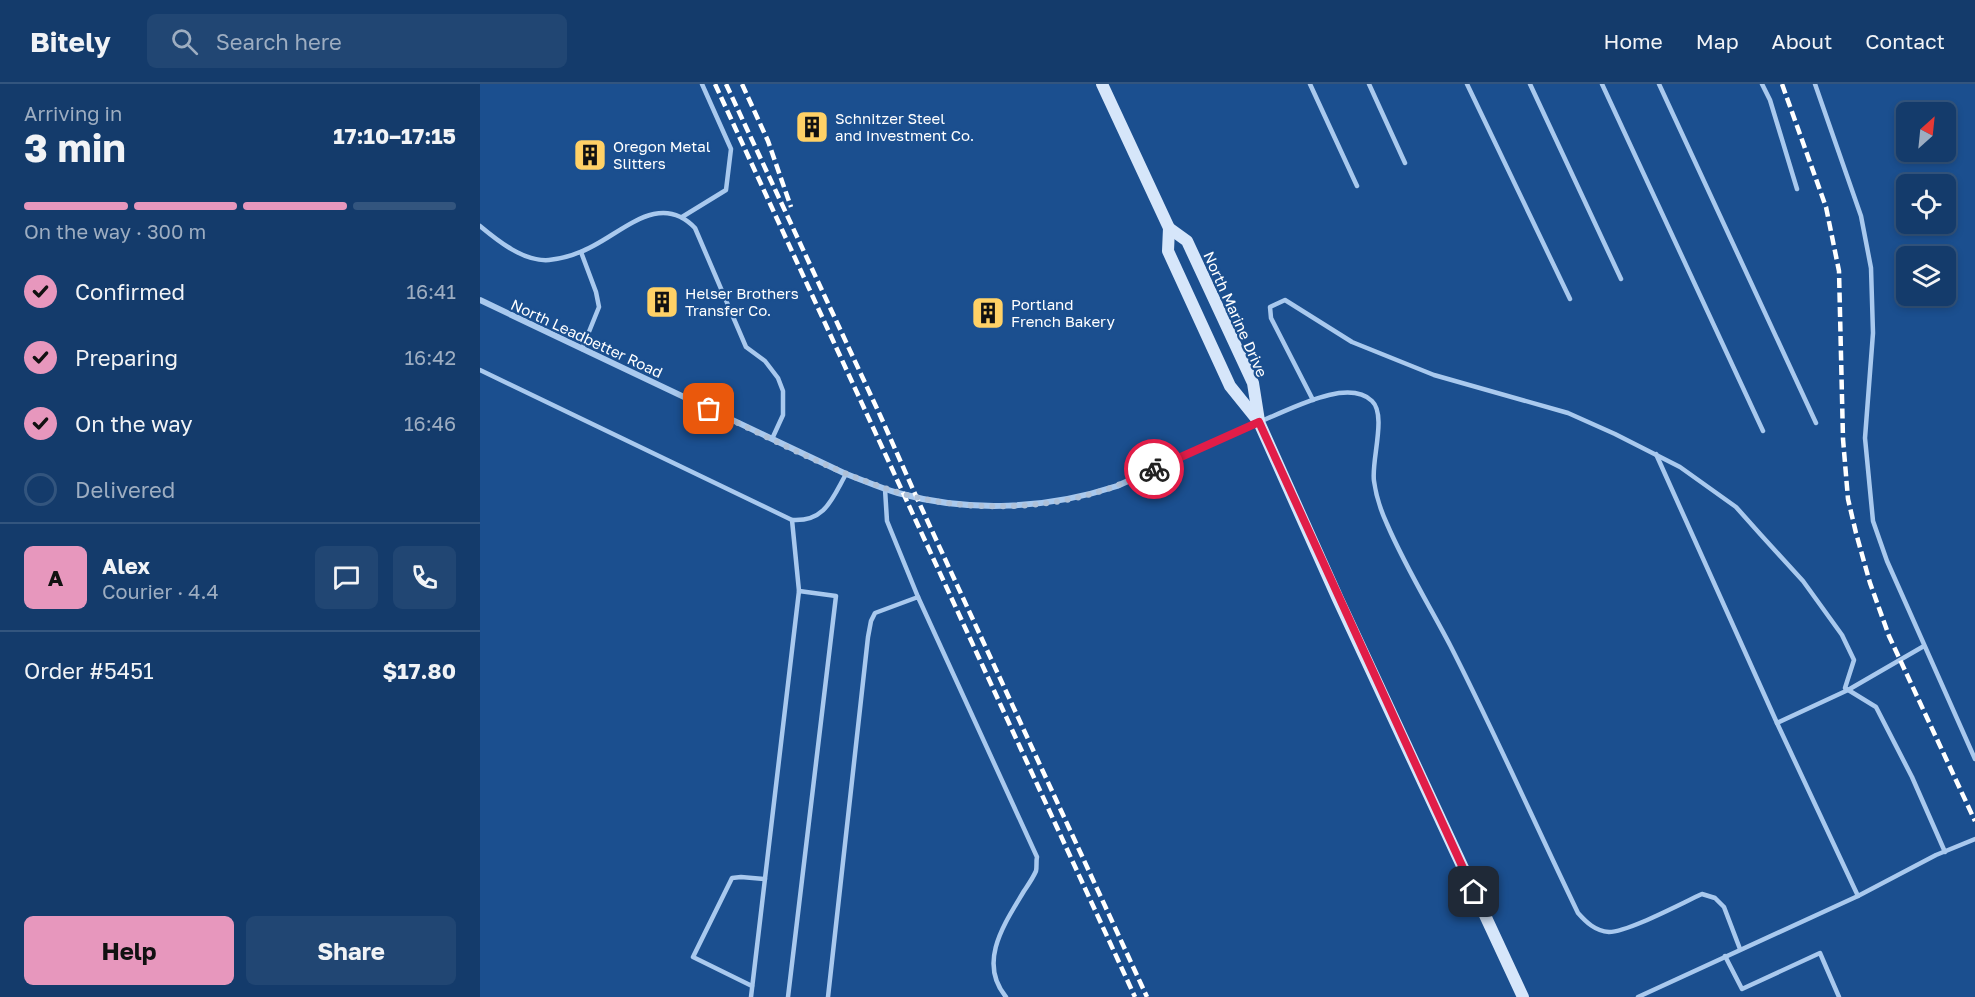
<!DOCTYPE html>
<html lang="en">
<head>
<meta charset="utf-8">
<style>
	:root { --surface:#143b6b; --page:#214673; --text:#f1f3f6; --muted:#9dadc1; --line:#33557e; --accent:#e797bd }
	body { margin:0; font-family:"Golos Text",sans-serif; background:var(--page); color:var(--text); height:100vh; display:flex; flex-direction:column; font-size:22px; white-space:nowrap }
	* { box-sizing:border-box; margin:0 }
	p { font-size:20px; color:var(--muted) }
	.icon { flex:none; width:33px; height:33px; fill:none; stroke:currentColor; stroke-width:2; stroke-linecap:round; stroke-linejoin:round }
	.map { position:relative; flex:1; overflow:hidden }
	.sheet { display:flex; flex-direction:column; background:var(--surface); width:480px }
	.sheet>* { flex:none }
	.needle { width:39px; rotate:27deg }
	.tools { position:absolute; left:1416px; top:18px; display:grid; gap:12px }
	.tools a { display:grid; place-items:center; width:60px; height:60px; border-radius:9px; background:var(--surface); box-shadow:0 3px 9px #0003,0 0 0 2px var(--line); font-size:30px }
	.pin { position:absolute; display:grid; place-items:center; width:51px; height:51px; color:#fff; margin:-26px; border-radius:12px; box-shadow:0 3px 9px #0006 }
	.courier { position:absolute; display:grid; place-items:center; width:60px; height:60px; margin:-30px; border:4px solid #e11d48; border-radius:50%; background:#fff; color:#222; box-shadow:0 2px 8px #0007 }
	.summary em { font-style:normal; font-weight:700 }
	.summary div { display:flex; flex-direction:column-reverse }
	.summary { display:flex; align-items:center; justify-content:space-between; height:102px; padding:0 24px }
	h1 { font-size:39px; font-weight:700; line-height:45px }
	.bar { display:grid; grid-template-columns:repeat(4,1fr); gap:9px 6px; align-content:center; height:72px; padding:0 24px }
	.bar i { height:8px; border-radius:4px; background:var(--line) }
	.bar .selected { background:var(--accent) }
	.bar p { grid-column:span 4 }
	.line { display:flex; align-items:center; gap:15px; padding:0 24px; border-top:2px solid var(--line) }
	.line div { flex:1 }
	.round { display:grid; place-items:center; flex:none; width:63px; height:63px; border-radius:9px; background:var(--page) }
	ol { padding:0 24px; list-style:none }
	li { display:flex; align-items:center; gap:18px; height:66px }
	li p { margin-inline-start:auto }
	li .icon { padding:6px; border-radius:50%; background:var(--accent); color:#111; stroke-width:4 }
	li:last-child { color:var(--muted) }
	li i { width:33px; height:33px; border:3px solid var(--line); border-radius:50% }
	.button { display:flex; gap:12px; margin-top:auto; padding:12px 24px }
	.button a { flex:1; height:69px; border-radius:9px; background:var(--accent); color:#111; font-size:24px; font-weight:700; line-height:69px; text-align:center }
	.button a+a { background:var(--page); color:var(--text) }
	header { display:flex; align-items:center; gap:36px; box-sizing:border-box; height:84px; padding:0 30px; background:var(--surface); border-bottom:2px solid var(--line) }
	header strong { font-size:28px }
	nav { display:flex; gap:33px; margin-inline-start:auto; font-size:21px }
	.search { width:420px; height:54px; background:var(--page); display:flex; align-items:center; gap:15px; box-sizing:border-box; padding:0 21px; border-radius:9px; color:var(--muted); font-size:22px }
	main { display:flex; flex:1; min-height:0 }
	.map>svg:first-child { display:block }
</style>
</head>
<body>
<header>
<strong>Bitely</strong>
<div class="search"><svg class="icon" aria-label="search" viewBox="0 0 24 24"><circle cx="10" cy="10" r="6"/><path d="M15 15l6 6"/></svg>Search here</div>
<nav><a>Home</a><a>Map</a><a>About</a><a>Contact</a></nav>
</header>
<main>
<section class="sheet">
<div class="summary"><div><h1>3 min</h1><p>Arriving in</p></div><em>17:10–17:15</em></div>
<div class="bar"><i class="selected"></i><i class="selected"></i><i class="selected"></i><i></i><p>On the way · 300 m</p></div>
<ol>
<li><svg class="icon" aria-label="check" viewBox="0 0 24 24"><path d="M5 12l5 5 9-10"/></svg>Confirmed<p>16:41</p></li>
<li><svg class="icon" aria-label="check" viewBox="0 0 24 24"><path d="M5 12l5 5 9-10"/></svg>Preparing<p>16:42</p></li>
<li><svg class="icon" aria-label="check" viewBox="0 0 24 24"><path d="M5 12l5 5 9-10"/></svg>On the way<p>16:46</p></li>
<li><i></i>Delivered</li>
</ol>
<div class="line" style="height:108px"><b class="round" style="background:var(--accent);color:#111">A</b><div><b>Alex</b><p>Courier · 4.4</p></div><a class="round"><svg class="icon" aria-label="chat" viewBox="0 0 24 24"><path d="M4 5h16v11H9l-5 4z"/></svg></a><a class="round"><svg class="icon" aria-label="phone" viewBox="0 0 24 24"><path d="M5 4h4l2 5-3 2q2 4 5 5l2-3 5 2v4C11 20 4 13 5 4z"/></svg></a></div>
<div class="line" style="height:78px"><div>Order #5451</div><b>$17.80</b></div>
<div class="button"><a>Help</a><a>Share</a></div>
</section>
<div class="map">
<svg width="1495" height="913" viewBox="0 0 1495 913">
	<rect width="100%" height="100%" fill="#1b4f8f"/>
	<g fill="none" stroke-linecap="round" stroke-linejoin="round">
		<g stroke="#a9c9ee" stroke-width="4.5">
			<path d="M830 0 877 102"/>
			<path d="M889 0 925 79"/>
			<path d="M987 0 1090 215"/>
			<path d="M1050 0 1141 195"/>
			<path d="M1122 0 1283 347"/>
			<path d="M1179 0 1336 339"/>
			<path d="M1282 0 1290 16 1317 105"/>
			<path d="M1335 0 1381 132 1391 184 1393 249 1385 354 1393 437 1407 477 1495 675"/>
			<path d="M202 133 246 106 251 65 222 0"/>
			<path d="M0 142C18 157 44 178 69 176 79 175 91 172 100 168 137 155 177 104 215 144L266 263 285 277 298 294 303 307V331L292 355"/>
			<path d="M101 168 116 208 119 223 102 265"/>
			<path d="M0 286 312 436"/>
			<path d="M833 316 791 234 790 223 805 216 872 258 954 291 1088 329 1135 350 1200 383 1256 423 1281 451 1323 497 1362 551 1374 576 1365 604 1396 623 1432 693 1465 768"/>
			<path d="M781 337C808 327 867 293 892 317 907 331 891 377 894 397 896 412 901 427 907 440 925 482 949 521 970 561 1015 649 1055 740 1098 829 1106 838 1115 847 1129 848 1148 848 1202 819 1222 810L1235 814 1244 823 1260 865"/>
			<path d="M1176 370 1297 639 1368 606 1444 562"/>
			<path d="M405 405 407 437 438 513"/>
			<path d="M1297 639 1378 812"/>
			<path d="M1245 872 1262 905 1340 869 1359 913"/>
			<path d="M272 902 213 873 252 794 261 793 285 795"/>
			<path d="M271 913 319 507 312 436C345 438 352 415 366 390"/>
			<path d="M308 913 356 512 319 507"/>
			<path d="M348 913 388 553 391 537 395 529 438 513 557 773C556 777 557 783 556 787 553 794 548 801 544 807 525 839 497 878 526 913"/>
			<path d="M1158 913 1378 812 1456 771 1495 755"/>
		</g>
		<path stroke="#a9c9ee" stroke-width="6" d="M0 216 366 390C383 396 400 404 418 409 490 429 567 425 637 402L779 338"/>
		<g stroke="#d6e6fa" stroke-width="12">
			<path d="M622 0 689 144 688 167 750 302 779 338 858 515 1043 913"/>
			<path d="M689 144 707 157 773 299 779 337"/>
		</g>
		<g stroke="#fff" stroke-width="4.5" stroke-dasharray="10 4.5" stroke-linecap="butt">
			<path d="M235 0 655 913"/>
			<path d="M246 0 400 331 436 412 667 913"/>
			<path d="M262 0 288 57 311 123"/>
			<path d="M1302 0 1346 123 1359 187 1363 355 1368 415 1376 449 1390 499 1409 552 1495 737"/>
		</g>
	</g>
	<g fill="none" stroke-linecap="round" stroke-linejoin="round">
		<path stroke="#afc1d8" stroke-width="6" stroke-dasharray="0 10.8" d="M229 325C290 354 352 388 417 408 476 427 556 427 615 409 636 403 655 394 674 385"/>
		<path stroke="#e11d48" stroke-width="8" d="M674 385 779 338 994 808"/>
	</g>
	<defs>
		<symbol id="building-square" viewBox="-11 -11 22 22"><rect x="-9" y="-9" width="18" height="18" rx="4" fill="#ffd166" stroke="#1b4f8f"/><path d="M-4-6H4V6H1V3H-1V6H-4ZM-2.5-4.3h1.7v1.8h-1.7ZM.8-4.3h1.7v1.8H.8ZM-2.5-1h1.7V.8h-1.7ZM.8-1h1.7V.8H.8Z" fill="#111"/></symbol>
	</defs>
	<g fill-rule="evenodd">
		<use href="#building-square" x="313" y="24" width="38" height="38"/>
		<use href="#building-square" x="91" y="52" width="38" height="38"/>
		<use href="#building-square" x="163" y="199" width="38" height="38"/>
		<use href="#building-square" x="489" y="210" width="38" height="38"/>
	</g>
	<g text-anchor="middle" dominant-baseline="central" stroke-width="4.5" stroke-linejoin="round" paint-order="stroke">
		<g font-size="15" fill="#fff" stroke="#1b4f8f" text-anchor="start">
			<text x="355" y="34">Schnitzer Steel<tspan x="355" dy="17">and Investment Co.</tspan></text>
			<text x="133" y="62">Oregon Metal<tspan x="133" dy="17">Slitters</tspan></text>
			<text x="205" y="209">Helser Brothers<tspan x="205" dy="17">Transfer Co.</tspan></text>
			<text x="531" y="220">Portland<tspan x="531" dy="17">French Bakery</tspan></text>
		</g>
		<g font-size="15" fill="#fff" stroke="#1b4f8f">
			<text transform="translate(756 230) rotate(66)">North Marine Drive</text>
			<text transform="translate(107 254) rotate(25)">North Leadbetter Road</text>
		</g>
	</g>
</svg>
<div class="tools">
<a><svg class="needle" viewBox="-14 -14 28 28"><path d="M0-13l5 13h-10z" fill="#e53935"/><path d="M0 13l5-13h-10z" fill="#9dadc1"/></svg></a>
<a><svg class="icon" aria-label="locate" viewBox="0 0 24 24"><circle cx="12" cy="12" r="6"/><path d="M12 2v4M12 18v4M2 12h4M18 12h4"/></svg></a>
<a><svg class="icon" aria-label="layers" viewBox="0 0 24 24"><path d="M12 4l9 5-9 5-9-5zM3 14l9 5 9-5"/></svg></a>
</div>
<div class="pin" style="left:229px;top:325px;background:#ea580c"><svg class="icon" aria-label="bag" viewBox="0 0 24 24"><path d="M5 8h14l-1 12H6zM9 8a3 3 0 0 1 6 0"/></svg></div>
<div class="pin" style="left:994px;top:808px;background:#1f2937"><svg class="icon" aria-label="home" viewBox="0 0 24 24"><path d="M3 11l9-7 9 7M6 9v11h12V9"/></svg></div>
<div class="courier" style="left:674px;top:385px"><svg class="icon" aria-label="bike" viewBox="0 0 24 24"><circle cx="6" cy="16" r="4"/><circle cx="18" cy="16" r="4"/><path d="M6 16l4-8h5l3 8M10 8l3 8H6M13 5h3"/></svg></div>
</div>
</main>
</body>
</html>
